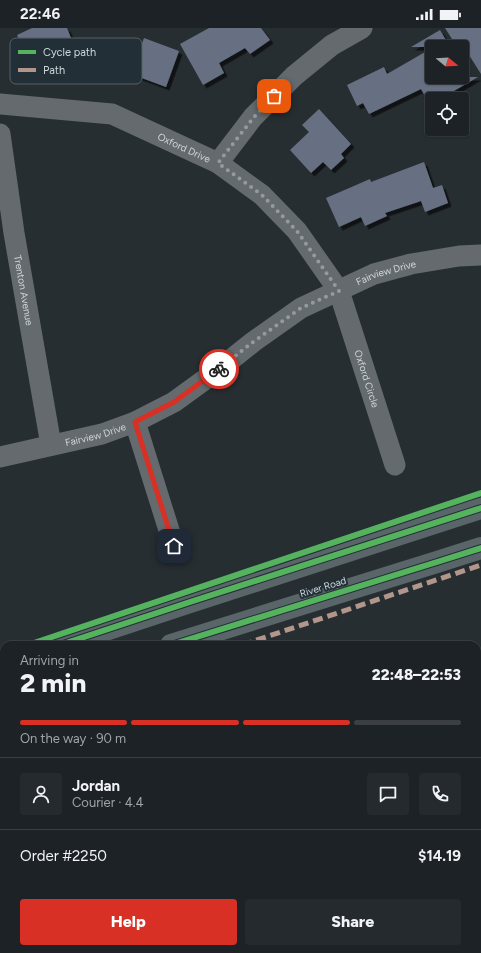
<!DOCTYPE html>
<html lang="en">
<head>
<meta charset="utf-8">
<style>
	:root { --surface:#1d2226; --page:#252a2e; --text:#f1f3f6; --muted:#a0a4a7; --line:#3b3f43; --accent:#d93025 }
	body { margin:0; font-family:Figtree,sans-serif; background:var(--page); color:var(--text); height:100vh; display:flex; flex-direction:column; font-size:15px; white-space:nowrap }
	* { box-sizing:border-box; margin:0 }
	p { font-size:13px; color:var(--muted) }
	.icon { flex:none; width:22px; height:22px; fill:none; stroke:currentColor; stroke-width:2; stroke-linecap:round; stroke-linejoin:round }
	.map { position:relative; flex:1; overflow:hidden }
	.panel { position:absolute; left:0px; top:613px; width:481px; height:312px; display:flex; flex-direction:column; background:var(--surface); border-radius:12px 12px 0 0; box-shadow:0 1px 3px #0004,0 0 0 1px var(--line) }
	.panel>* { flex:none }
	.needle { width:26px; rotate:108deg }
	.tools { position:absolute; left:425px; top:12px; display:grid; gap:8px }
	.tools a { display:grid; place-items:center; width:44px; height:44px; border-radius:4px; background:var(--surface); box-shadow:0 1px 3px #0004,0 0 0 1px var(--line); font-size:20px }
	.pin { position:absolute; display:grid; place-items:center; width:34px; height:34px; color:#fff; margin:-17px; border-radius:8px; box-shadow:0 2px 6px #0006 }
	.courier { position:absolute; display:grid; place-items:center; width:40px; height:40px; margin:-20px; border:3px solid #d93025; border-radius:50%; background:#fff; color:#222; box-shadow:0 1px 5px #0007 }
	.head em { font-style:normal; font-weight:800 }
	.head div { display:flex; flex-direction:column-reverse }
	.head { display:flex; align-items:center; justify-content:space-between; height:68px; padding:0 20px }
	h1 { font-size:26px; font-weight:800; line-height:30px }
	.bar { display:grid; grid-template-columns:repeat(4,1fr); gap:6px 4px; align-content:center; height:48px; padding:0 20px }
	.bar i { height:5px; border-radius:3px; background:var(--line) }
	.bar .current { background:var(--accent) }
	.bar p { grid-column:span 4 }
	.line { display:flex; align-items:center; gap:10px; padding:0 20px; border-top:1px solid var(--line) }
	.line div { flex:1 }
	.round { display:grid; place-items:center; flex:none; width:42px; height:42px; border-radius:4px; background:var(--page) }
	.cta { display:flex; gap:8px; margin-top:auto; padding:8px 20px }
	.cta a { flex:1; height:46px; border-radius:4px; background:var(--accent); color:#fff; font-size:16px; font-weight:800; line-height:46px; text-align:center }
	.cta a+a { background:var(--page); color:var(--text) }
	.status { display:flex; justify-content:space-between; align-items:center; height:28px; padding:0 20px; background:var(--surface); direction:ltr }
	.status svg { height:11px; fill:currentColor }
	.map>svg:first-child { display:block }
</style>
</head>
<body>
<div class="status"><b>22:46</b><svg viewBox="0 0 49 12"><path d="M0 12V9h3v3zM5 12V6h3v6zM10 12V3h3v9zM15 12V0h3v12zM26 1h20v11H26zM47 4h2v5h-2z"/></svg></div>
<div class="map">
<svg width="481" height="925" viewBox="0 0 481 925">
	<defs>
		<filter id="shadow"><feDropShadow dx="3.5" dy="3.5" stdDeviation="0" flood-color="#0009"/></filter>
	</defs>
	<rect width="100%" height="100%" fill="#272e32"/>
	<g fill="#667082" filter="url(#shadow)">
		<path d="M32 0H67L73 15 30 35 17 7Z"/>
		<path d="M209 0H261L270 12 250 26 245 20 219 35 224 45 203 57 180 16Z"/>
		<path d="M445 0H481V46L464 19H457Z"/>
		<path d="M440 2 450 19H411Z"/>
		<path d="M144 10 179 23 166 59 131 46Z"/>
		<path d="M432 20V49H478L440 71H432V76L430 77 421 61 369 86 363 75 357 78 347 57 384 39 387 46Z"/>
		<path d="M319 81 351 116 341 126 344 130 331 142 323 134 311 145 290 122 309 104 302 97Z"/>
		<path d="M424 134 433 160 442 157 448 175 425 184 421 173 385 185 387 188 365 198 361 189 339 199 326 170 370 151 371 154Z"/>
	</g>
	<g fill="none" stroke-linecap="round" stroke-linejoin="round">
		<g stroke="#646a6d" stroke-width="21">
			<path id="s1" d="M0 76 112 86 218 135 262 167 297 203 339 263 395 437"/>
			<path id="s2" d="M0 106 14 205 51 417"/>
			<path d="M218 135 253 89 294 48 332 17 362 0"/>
			<path d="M135 394 174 518"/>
			<path id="s3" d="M0 429 102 406 135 394 174 374 218 342 253 314 301 280 374 246 411 236 459 228 481 227"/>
			<path d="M477 769 481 767"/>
			<path d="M0 897 4 895"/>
			<path d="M422 921 424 925"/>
		</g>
		<g stroke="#596568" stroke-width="22">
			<path d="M60 617 190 574 481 480"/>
			<path d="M171 617 437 534 481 520"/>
			<path d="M0 637 4 636"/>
			<path d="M0 673 4 672"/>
		</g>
		<g stroke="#b2968c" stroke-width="5" stroke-dasharray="10 5" stroke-linecap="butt">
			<path d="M242 617 481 537"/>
			<path d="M0 697 4 696"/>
			<path d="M477 793 481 792"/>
			<path d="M445 921 447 925"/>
			<path d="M0 922 4 921"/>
		</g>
		<defs>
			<g id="cycleway">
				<path d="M28 617 481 465"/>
				<path d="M60 617 190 574 481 480"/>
				<path d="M171 617 437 534 481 520"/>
			</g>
		</defs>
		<use href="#cycleway" stroke="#222f37" stroke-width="8"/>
		<use href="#cycleway" stroke="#56b35d" stroke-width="6"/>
	</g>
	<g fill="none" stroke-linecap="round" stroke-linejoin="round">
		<path stroke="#949ba0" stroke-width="4" stroke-dasharray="0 7.2" d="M219 341 253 314 301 280 339 263 297 203 262 167 218 135 254 89 274 68"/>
		<path stroke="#d93025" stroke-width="5" d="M174 518 135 394 174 374 219 341"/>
	</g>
	<g text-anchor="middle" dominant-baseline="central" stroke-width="4" stroke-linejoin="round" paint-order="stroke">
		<g font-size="10" fill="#ced6db" stroke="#222f37">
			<text stroke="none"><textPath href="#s1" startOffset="192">Oxford Drive</textPath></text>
			<text stroke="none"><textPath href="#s3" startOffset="434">Fairview Drive</textPath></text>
			<text stroke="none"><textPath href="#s2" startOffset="158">Trenton Avenue</textPath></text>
			<text stroke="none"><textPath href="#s1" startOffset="499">Oxford Circle</textPath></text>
			<text stroke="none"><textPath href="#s3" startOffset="98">Fairview Drive</textPath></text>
			<text transform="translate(323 559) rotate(-17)">River Road</text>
		</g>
	</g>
	<rect x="10" y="10" width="132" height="46" rx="6" fill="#222f37" stroke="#566168" stroke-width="1"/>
	<rect x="18" y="22" width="18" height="4" fill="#56b35d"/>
	<rect x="18" y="40" width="18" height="4" fill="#b2968c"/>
	<g font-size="11" fill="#ced6db">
		<text x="43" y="28">Cycle path</text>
		<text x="43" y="46">Path</text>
	</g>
</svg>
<div class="tools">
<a><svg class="needle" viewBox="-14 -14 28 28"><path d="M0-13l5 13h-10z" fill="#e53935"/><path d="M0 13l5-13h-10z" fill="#a0a4a7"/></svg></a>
<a><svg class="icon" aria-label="locate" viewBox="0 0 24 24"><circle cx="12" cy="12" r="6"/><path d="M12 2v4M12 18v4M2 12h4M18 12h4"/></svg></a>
</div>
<div class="pin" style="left:274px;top:68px;background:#ea580c"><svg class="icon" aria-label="bag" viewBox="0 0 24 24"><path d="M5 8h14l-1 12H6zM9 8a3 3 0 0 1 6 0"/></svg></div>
<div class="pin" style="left:174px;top:518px;background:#1f2937"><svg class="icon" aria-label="home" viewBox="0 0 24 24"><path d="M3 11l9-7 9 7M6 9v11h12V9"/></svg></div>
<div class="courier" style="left:219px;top:341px"><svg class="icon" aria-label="bike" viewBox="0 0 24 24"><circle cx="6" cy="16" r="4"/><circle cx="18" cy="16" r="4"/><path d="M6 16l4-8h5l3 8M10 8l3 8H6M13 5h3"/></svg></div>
<section class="panel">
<div class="head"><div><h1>2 min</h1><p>Arriving in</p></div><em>22:48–22:53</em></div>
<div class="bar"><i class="current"></i><i class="current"></i><i class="current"></i><i></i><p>On the way · 90 m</p></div>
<div class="line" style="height:72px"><a class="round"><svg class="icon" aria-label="person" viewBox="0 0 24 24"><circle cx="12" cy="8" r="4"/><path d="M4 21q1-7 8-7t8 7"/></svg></a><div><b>Jordan</b><p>Courier · 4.4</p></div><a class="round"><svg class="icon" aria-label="chat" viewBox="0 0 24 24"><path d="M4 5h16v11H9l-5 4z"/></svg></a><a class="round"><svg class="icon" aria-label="phone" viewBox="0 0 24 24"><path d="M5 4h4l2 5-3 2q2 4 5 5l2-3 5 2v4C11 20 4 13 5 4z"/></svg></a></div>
<div class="line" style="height:52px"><div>Order #2250</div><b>$14.19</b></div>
<div class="cta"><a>Help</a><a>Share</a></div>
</section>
</div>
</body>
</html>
